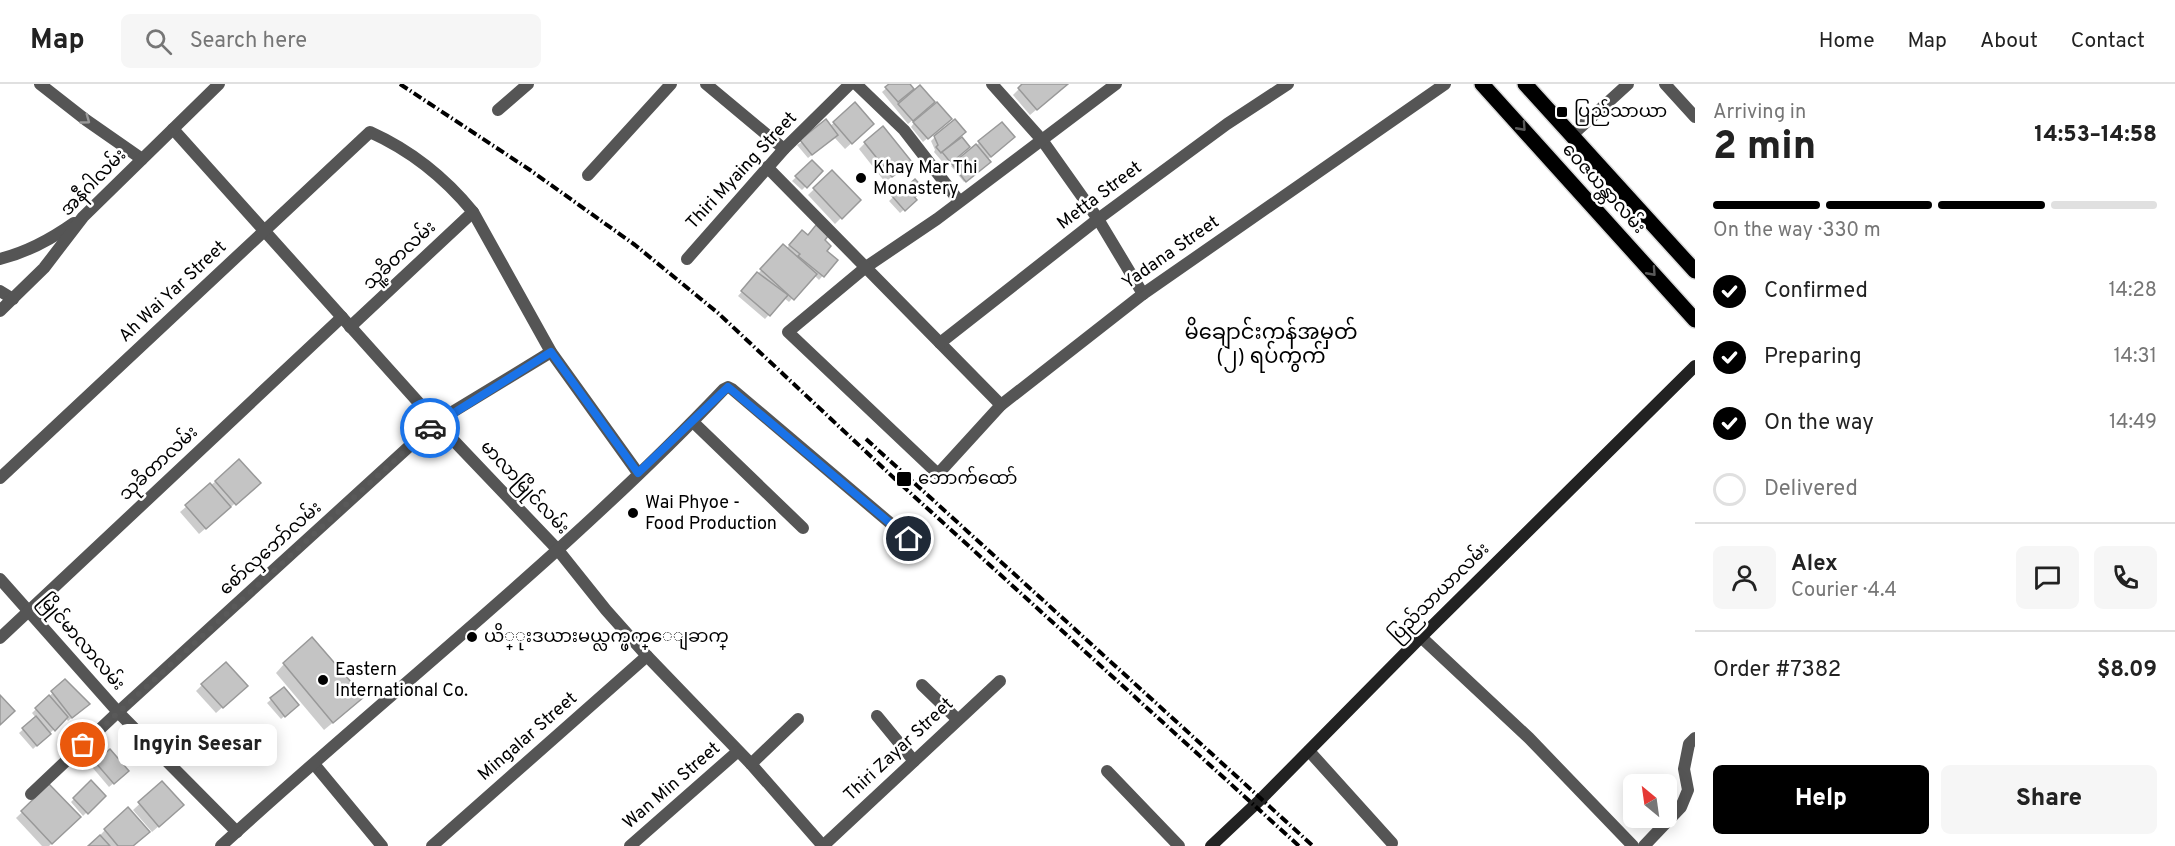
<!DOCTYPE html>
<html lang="en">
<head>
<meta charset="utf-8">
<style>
	:root { --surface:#fff; --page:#f6f6f6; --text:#222; --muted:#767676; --line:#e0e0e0; --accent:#000 }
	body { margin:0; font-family:Overpass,"Noto Sans Myanmar",sans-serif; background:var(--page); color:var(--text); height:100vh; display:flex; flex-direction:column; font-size:22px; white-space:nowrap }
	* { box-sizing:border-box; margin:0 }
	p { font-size:20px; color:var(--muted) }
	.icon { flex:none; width:33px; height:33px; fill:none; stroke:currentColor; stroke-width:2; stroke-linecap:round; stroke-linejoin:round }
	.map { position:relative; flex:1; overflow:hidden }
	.panel { display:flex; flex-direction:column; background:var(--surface); width:480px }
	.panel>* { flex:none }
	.needle { width:39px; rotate:331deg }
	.fabs { position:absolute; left:1623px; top:690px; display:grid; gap:12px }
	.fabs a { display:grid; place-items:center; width:54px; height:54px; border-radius:9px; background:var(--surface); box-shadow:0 3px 15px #0003; font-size:30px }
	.pin { position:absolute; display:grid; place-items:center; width:51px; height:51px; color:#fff; margin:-26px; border:3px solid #fff; border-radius:50%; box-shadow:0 2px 6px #0007 }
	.courier { position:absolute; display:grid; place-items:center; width:60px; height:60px; margin:-30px; border:4px solid #1a73e8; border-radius:50%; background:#fff; color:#222; box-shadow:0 2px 8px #0007 }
	.bubble { position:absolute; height:42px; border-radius:9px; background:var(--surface); box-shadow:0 3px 15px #0003; font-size:20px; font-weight:800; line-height:42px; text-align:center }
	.headline em { font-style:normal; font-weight:800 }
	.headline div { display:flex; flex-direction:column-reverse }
	.headline { display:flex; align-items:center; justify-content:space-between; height:102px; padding:0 18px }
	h1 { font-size:39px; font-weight:800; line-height:45px }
	.bar { display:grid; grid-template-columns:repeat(4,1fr); gap:9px 6px; align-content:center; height:72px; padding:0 18px }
	.bar i { height:8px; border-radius:4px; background:var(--line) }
	.bar .on { background:var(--accent) }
	.bar p { grid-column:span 4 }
	.line { display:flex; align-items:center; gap:15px; padding:0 18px; border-top:2px solid var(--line) }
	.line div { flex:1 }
	.round { display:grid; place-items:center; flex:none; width:63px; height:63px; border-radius:9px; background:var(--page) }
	ol { padding:0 18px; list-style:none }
	li { display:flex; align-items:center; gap:18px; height:66px }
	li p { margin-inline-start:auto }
	li .icon { padding:6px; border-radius:50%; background:var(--accent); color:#fff; stroke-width:4 }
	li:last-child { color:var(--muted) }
	li i { width:33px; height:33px; border:3px solid var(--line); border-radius:50% }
	.action { display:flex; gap:12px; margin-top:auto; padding:12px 18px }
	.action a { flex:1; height:69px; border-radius:9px; background:var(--accent); color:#fff; font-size:24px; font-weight:800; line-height:69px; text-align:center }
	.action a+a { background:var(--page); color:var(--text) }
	header { display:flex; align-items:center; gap:36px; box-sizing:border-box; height:84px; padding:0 30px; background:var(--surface); border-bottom:2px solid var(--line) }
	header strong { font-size:28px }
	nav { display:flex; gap:33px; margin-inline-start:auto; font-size:21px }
	.search { width:420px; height:54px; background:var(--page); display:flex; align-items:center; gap:15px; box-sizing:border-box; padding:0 21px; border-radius:9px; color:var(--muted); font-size:22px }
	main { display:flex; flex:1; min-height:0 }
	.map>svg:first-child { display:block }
</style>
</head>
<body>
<header>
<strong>Map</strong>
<div class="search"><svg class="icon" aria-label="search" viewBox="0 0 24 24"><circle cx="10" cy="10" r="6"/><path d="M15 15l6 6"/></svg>Search here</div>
<nav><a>Home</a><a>Map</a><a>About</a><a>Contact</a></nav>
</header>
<main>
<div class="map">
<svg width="1695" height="762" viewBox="0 0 1695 762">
	<rect width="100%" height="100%" fill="#fff"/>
	<g fill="#0003">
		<path d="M891 0H908L929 22 908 40 882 8Z"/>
		<path d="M1024 0H1067L1030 31 1013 11Z"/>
		<path d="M855 21 866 46 845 65 834 53 808 74 797 61 830 42Z"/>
		<path d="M946 38 923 58 911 43 914 39Z"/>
		<path d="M935 53H960L968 63 946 82 934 68 935 66 931 57Z"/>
		<path d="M1009 57 987 76V80L964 98 951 82 979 59Z"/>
		<path d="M865 59 904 84 885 98 859 65Z"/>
		<path d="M812 78 821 87 802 106 792 97Z"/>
		<path d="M832 88 859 116 835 140 808 111Z"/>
		<path d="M915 97 922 105 913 113 915 116 900 129 889 117 904 103 906 106Z"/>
		<path d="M802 148 807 153 823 156 825 167 836 177 819 196 814 191 789 218 784 214 765 235 738 212 783 162 786 165Z"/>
		<path d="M239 377 252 405 199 450 180 428Z"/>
		<path d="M284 580 354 621 324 646 276 589Z"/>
		<path d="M65 597 84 623 68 637 66 634 33 665 19 649 36 634 32 629Z"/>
		<path d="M202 601 239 608 216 629 196 607Z"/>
		<path d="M283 605 293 625 281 635 267 619Z"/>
		<path d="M110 667 123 691 109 703 92 683Z"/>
		<path d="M91 698 103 712 83 732 71 718Z"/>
		<path d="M162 699 176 727 152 748 133 726Z"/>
		<path d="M49 702 79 733 49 762H42L16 734Z"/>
		<path d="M128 725 132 762H90L105 746Z"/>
	</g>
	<g fill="#c4c4c4" stroke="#999" stroke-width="1.5">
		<path d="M889 0H910L914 5 898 18 885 3Z"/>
		<path d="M1022 0H1068L1037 26 1018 4Z"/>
		<path d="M920 1 935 18 913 37 898 20Z"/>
		<path d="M855 18 874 40 852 60 833 38Z"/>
		<path d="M937 18 952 35 928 55 913 38Z"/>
		<path d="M826 35 838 51 812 71 800 56Z"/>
		<path d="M955 35 966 48 941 69 936 63 938 61 934 52Z"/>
		<path d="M1002 38 1015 53 991 73 978 57Z"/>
		<path d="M883 42 912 78 892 93 864 58Z"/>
		<path d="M962 53 970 63 951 79 942 68Z"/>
		<path d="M976 60 991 78 966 98 952 80Z"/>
		<path d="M812 76 823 87 807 104 795 92Z"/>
		<path d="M832 86 861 116 842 135 813 104Z"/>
		<path d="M915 95 924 105 915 113 906 103Z"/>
		<path d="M904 101 917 116 905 127 892 112Z"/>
		<path d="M816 141 828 152 825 156 831 162 827 167 838 176 824 193 798 172 800 170 789 161 802 146 808 151Z"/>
		<path d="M783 160 817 190 794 216 760 185Z"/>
		<path d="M757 188 788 211 770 232 741 207Z"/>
		<path d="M239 375 261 399 236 421 215 397Z"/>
		<path d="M210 399 231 423 206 445 185 421Z"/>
		<path d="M312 553 364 613 333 639 283 579Z"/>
		<path d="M226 578 248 602 223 624 201 600Z"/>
		<path d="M65 595 90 620 72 634 51 607Z"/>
		<path d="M284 603 299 621 285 633 270 614Z"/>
		<path d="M0 611 15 627 0 641Z"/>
		<path d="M49 611 68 633 55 647 35 624Z"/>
		<path d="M36 632 51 650 37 662 22 644Z"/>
		<path d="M110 665 129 687 114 700 95 678Z"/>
		<path d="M91 696 106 712 88 730 73 714Z"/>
		<path d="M162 697 184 721 159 743 138 718Z"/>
		<path d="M49 700 81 733 52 760 21 727Z"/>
		<path d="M128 723 150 748 133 762H118L104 745Z"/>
		<path d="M100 751 110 762H88Z"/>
	</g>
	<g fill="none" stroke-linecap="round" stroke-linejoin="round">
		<defs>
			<g id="primary">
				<path d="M1482 0 1695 236"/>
				<path d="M1525 0 1695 187"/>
			</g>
		</defs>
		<use href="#primary" stroke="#dbdbdb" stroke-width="18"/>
		<g stroke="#555" stroke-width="12">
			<path d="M40 0 86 36 142 75"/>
			<path d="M706 0 784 65"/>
			<path d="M856 0 904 46 959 117"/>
			<path d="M992 0 1042 56 1098 135 1143 210"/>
			<path d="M1116 0 937 135 866 183 788 248 938 390 1001 321 1143 210 1445 0"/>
			<path d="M1665 0 1695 33"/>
			<path d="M498 26 528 0"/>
			<path d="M173 45 436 338 558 466 606 526 647 572 751 680 823 762"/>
			<path d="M1572 51 1628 0"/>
			<path d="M767 83 1001 321"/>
			<path d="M588 91 671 0"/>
			<path d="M0 175C28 168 50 156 74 139"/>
			<path d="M687 175 784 65 850 0"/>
			<path d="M0 207 13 215"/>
			<path d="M0 227 44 184 83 133 219 0"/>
			<path d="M350 243 473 128"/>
			<path d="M940 259 1098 135 1227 40 1288 0"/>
			<path d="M693 338 803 444"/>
			<path d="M0 394 370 48C410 66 446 95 473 128L551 268 638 389"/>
			<path d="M0 495 118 628 237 748"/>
			<path d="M1421 553 1529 654 1633 762"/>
			<path d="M0 554 342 233"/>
			<path d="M922 601 957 635"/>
			<path d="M877 632 914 677"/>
			<path d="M1309 667 1392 759"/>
			<path d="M314 680 382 762"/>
			<path d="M751 680 798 635"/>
			<path d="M1107 687 1179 762"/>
			<path d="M31 710 118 628 436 338 551 268"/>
			<path d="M221 762C388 609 568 469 724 305L728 303 732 305 909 455"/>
			<path d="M432 762 647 572"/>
			<path d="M630 762 737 668"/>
			<path d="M823 762 1000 597"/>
			<path d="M1644 762 1681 723 1688 706 1684 685 1689 660 1695 654"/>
		</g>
		<path stroke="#222" stroke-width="12" d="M1211 762 1261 715 1421 553 1695 282"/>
		<use href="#primary" stroke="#000" stroke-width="15"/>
		<g stroke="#000" stroke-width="4" stroke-dasharray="9 3 1.5 3" stroke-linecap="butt">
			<path d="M400 0 530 86 635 161 718 229 895 395 1299 762"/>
			<path d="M866 355 1313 762"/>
		</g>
	</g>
	<defs><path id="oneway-chevron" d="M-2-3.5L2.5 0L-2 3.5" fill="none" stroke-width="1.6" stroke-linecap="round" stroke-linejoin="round" transform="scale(1.5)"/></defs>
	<use stroke="#999" href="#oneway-chevron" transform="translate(86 36) rotate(36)"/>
	<g stroke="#595959">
		<use href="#oneway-chevron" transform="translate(1522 43) rotate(48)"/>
		<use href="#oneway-chevron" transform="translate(1652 188) rotate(48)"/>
	</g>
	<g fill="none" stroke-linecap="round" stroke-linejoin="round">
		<path stroke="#595959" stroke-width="6" stroke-dasharray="0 10.8" d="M83 661 430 344"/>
		<path stroke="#1a73e8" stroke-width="8" d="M430 344 551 268 638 389 728 303 909 455"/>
	</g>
	<g fill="#000" stroke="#fff" stroke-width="2">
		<rect x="1556" y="22" width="12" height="12" rx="3"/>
		<circle cx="861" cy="94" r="6"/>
		<rect x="896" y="387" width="16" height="16" rx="3"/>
		<circle cx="633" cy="429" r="6"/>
		<circle cx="472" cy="553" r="6"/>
		<circle cx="323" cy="596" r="6"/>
	</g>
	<g text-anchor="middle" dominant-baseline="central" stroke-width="5" stroke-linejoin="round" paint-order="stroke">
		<g font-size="18" fill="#000" stroke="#fff" text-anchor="start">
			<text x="1574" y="28">ပြည်သာယာ</text>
			<text x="873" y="84">Khay Mar Thi<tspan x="873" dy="21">Monastery</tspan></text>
			<text x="918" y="395">ဘောက်ထော်</text>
			<text x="645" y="419">Wai Phyoe -<tspan x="645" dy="21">Food Production</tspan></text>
			<text x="484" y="553">ယိ္ုးဒယားမယ္လက္ဖက္ေျခာက္</text>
			<text x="335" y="586">Eastern<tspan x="335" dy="21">International Co.</tspan></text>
		</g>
		<g font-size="18" fill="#000" stroke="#fff">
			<text transform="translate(742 87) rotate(-47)">Thiri Myaing Street</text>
			<text transform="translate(94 99) rotate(-46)">အနီဂါလမ်း</text>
			<text transform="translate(1603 105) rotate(48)">ဝေဇယန္တာလမ်း</text>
			<text transform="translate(1100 112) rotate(-37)">Metta Street</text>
			<text transform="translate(1171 169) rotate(-35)">Yadana Street</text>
			<text transform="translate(400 172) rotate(-43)">သူ့ခိတလမ်း</text>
			<text transform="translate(173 208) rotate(-43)">Ah Wai Yar Street</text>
			<text transform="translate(159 380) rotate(-43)">သုခိတာလမ်း</text>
			<text transform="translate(524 404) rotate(47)">မာလာမြိုင်လမ်း</text>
			<text transform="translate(271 465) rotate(-42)">စော်လှဘော်လမ်း</text>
			<text transform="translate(1440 509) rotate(-45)">ပြည်သာယာလမ်း</text>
			<text transform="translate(81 559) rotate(49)">မြိုင်မာလာလမ်း</text>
			<text transform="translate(528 653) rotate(-41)">Mingalar Street</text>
			<text transform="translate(899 666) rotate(-43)">Thiri Zayar Street</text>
			<text transform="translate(672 702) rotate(-41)">Wan Min Street</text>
		</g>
		<g font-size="21" fill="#000" stroke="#fff">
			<text x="1271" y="249">မိချောင်းကန်အမှတ်<tspan x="1271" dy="24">(၂) ရပ်ကွက်</tspan></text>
		</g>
	</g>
</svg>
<div class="fabs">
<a><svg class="needle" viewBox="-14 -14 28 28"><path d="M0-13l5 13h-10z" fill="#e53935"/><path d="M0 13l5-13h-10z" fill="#767676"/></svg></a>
</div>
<div class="pin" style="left:83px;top:661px;background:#ea580c"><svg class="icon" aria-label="bag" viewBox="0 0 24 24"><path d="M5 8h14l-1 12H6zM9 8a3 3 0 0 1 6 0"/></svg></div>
<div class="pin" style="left:909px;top:455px;background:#1f2937"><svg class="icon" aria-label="home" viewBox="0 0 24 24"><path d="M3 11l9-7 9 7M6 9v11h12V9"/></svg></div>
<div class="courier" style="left:430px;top:344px"><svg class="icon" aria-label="car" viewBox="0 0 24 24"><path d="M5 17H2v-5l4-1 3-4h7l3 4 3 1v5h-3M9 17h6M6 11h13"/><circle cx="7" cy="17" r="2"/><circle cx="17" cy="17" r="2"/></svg></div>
<div class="bubble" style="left:118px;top:640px;width:159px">Ingyin Seesar</div>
</div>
<section class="panel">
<div class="headline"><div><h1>2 min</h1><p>Arriving in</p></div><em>14:53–14:58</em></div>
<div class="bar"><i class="on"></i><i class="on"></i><i class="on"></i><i></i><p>On the way · 330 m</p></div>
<ol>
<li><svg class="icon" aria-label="check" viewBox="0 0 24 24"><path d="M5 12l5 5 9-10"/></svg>Confirmed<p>14:28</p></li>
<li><svg class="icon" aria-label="check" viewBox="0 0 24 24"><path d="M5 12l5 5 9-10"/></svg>Preparing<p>14:31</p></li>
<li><svg class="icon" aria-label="check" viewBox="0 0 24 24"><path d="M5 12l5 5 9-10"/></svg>On the way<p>14:49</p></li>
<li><i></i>Delivered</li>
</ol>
<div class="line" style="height:108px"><a class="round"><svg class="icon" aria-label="person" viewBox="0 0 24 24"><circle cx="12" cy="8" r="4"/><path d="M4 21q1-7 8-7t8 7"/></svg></a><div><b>Alex</b><p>Courier · 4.4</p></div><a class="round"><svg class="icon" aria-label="chat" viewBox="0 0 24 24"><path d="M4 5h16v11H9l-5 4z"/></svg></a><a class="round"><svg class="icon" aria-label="phone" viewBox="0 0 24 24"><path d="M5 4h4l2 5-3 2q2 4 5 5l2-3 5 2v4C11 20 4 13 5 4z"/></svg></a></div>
<div class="line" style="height:78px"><div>Order #7382</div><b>$8.09</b></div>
<div class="action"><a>Help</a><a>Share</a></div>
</section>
</main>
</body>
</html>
